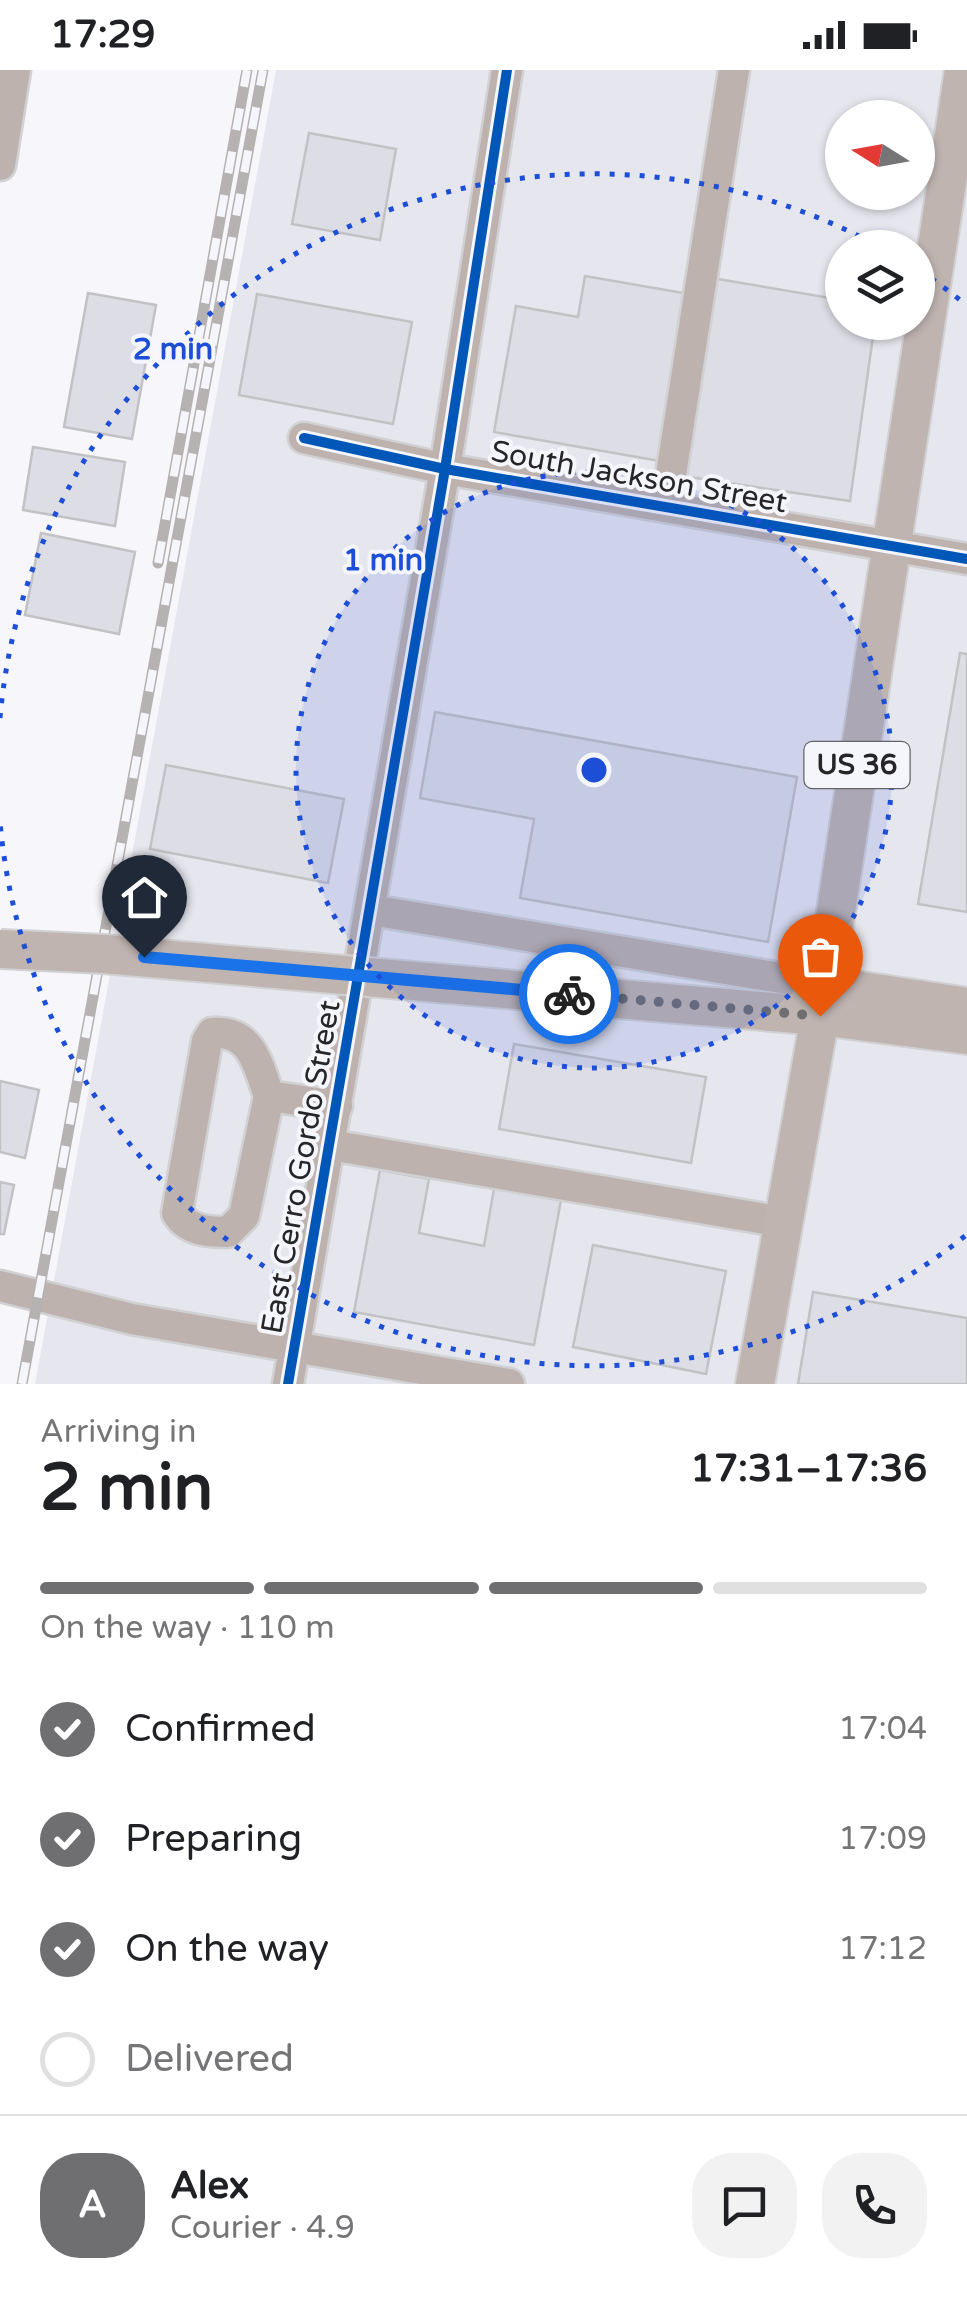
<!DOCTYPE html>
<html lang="en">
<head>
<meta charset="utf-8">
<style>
	:root { --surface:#fff; --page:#f2f2f2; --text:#202124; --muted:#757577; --line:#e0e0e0; --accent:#6f6f72 }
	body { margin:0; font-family:"Varela Round",sans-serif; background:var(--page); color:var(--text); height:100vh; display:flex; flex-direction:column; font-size:38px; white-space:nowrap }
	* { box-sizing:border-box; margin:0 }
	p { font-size:32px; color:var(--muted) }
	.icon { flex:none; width:55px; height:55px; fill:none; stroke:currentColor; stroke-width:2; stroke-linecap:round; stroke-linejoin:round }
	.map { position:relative; height:1314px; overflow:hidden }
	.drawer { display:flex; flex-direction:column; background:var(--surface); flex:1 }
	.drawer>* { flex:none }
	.needle { width:65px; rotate:281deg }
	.controls { position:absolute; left:825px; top:30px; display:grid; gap:20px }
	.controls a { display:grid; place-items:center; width:110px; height:110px; border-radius:50%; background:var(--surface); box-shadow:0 2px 8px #0004; font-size:50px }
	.pin { position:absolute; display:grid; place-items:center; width:85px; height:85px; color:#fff; margin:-102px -42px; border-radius:50% 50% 50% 0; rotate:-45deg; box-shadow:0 0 10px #0007 }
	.pin .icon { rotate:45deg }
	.courier { position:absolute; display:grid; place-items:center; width:100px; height:100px; margin:-50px; border:8px solid #1a73e8; border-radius:50%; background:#fff; color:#222; box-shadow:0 2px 12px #0007 }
	.head em { font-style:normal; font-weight:700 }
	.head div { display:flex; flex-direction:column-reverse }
	.head { display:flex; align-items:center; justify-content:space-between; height:170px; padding:0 40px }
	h1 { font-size:65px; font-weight:700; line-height:75px }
	.bar { display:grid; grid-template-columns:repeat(4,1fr); gap:15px 10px; align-content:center; height:120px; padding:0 40px }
	.bar i { height:12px; border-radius:8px; background:var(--line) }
	.bar .active { background:var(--accent) }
	.bar p { grid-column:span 4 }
	.line { display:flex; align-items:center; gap:25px; padding:0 40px; border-top:2px solid var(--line) }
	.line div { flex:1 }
	.round { display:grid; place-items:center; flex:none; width:105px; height:105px; border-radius:40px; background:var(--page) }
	ol { padding:0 40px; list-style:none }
	li { display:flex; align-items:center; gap:30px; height:110px }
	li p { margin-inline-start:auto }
	li .icon { padding:10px; border-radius:50%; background:var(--accent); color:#fff; stroke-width:4 }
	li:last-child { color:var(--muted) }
	li i { width:55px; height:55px; border:5px solid var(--line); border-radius:50% }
	.status { display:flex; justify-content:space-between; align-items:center; height:70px; padding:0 50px; background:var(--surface); direction:ltr }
	.status svg { height:28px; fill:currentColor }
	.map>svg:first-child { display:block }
</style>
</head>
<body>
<div class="status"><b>17:29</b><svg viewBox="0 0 49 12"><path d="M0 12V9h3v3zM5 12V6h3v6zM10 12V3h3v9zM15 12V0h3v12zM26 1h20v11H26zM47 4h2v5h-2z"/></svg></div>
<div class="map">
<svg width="967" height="1314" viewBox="0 0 967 1314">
	<rect width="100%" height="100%" fill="#f6f6fb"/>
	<path fill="#e6e6ee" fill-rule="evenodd" d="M276 0H967V1314H35ZM842 48H918V122H842ZM842 178H918V252H842Z"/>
	<g fill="#dddde6" stroke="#c2c2c5" stroke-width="2.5">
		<path d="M309 63 396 79 380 170 292 154Z"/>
		<path d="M585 206 689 224 660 391 494 362 516 236 578 247Z"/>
		<path d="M712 208 842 230V252H875L850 431 682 406Z"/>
		<path d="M88 223 156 235 132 369 64 357Z"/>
		<path d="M257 224 412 252 393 354 239 325Z"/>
		<path d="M33 377 125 392 115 456 23 440Z"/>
		<path d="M41 463 135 482 119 564 25 545Z"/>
		<path d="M960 583 967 584V842L918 834Z"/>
		<path d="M435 642 797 707 768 872 520 828 534 749 420 728Z"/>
		<path d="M166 695 344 729 328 813 150 779Z"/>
		<path d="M514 974 706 1007 691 1093 499 1059Z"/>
		<path d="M0 1011 39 1020 25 1088 0 1082Z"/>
		<path d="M380 1100 429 1109 419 1163 484 1176 495 1113 562 1125 534 1275 354 1242Z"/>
		<path d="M0 1112 14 1115 4 1164H0Z"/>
		<path d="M593 1175 726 1201 706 1304 573 1277Z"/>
		<path d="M813 1222 967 1248V1314H798Z"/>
	</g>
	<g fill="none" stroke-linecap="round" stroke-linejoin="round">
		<defs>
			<g id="minor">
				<path d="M0 95 15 0"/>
				<path d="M304 368 445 399 967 489"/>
				<path d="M666 437 734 0"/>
				<path d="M371 840 823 915"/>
				<path d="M269 1026C258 995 252 960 212 963L207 971 177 1143C188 1161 208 1162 228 1162L244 1146 269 1026 337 1036"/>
				<path d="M330 1075 783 1152"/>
				<path d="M0 1216 132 1249 509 1314"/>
				<path d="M288 1314 445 399 507 0"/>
			</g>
			<g id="major">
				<path d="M823 915 967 937"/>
				<path d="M654 932 820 946 967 965"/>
				<path d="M755 1314 820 946 964 0"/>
			</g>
		</defs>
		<use href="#minor" stroke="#d1d1d4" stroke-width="35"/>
		<use href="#major" stroke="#d1d1d4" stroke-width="42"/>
		<use href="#minor" stroke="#bdb2ae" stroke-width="30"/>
		<use href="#major" stroke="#bfb4b0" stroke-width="38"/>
		<defs>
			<g id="rail">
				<path d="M158 493 247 0"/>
				<path d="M22 1314 263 0"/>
			</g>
		</defs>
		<use href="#rail" stroke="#b7b2b2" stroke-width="11"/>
		<use href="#rail" stroke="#f5f5fc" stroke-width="8" stroke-dasharray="22" stroke-linecap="butt"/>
		<defs>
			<path id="major-bridge" d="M0 879 104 884 654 932"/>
		</defs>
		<use href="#major-bridge" stroke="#d1d1d4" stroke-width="42" stroke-linecap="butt"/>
		<use href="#major-bridge" stroke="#bfb4b0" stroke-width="38"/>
		<defs>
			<g id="cycleway">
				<path d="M304 368 445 399 967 489"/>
				<path d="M288 1314 445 399 507 0"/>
			</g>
		</defs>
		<use href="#cycleway" stroke="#f5f5fc" stroke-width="16"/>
		<use href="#cycleway" stroke="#0057b8" stroke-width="10"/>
	</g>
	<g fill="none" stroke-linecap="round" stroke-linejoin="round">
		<path stroke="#6f6f72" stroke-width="10" stroke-dasharray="0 18" d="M569 924 820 946"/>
		<path stroke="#1a73e8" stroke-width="12" d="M144 887 569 924"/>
	</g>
	<circle cx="594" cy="700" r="298" fill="#1d4ed8" fill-opacity=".12"/>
	<g fill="none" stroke="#1d4ed8" stroke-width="5" stroke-dasharray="5 10">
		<circle cx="594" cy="700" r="298"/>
		<path d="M965 1166A596 596 0 0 1 0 752M0 648A596 596 0 0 1 878 176M919 200A596 596 0 0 1 965 234"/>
	</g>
	<g text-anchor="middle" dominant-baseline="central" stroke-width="8" stroke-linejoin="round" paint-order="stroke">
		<rect fill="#f5f5fc" stroke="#646468" stroke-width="2.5" x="804.5" y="672" width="105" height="46" rx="8"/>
		<g font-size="28" font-weight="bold" fill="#262629">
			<text x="857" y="695">US 36</text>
		</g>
		<g font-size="30" fill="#262629" stroke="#f5f5fc">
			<text transform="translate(639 407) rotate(10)">South Jackson Street</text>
			<text transform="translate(301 1097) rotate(-80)">East Cerro Gordo Street</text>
		</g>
	</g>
	<circle cx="594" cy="700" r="15" fill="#1d4ed8" stroke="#f5f5fc" stroke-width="5"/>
	<g font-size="30" text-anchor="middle" font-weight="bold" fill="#1d4ed8" stroke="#f5f5fc" stroke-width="8" stroke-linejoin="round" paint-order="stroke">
		<text x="173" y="289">2 min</text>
		<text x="383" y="500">1 min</text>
	</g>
</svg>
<div class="controls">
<a><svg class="needle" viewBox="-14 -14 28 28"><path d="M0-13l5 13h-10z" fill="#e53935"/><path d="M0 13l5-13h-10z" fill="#757577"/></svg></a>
<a><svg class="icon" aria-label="layers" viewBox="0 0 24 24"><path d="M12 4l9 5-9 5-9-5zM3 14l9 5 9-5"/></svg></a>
</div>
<div class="pin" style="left:820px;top:946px;background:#ea580c"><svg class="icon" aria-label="bag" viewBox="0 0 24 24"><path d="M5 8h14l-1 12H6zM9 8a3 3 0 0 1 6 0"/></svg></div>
<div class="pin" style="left:144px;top:887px;background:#1f2937"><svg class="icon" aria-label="home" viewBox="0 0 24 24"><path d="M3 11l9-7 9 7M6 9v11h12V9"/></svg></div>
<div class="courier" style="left:569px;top:924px"><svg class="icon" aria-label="bike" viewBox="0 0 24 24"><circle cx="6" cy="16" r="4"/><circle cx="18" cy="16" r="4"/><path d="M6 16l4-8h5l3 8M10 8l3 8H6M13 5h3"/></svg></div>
</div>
<section class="drawer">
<div class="head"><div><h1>2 min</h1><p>Arriving in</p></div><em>17:31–17:36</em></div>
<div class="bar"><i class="active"></i><i class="active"></i><i class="active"></i><i></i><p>On the way · 110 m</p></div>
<ol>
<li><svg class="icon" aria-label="check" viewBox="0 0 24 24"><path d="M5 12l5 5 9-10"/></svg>Confirmed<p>17:04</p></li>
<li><svg class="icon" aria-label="check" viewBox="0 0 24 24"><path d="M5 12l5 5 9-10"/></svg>Preparing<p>17:09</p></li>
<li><svg class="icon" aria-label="check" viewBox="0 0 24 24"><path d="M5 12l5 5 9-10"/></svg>On the way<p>17:12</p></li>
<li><i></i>Delivered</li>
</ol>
<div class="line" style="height:180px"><b class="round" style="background:var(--accent);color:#fff">A</b><div><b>Alex</b><p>Courier · 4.9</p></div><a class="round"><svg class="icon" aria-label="chat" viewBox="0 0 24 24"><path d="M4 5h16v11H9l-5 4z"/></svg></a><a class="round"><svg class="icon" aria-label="phone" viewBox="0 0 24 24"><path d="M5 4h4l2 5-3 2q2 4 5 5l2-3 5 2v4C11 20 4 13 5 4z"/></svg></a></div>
</section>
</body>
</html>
